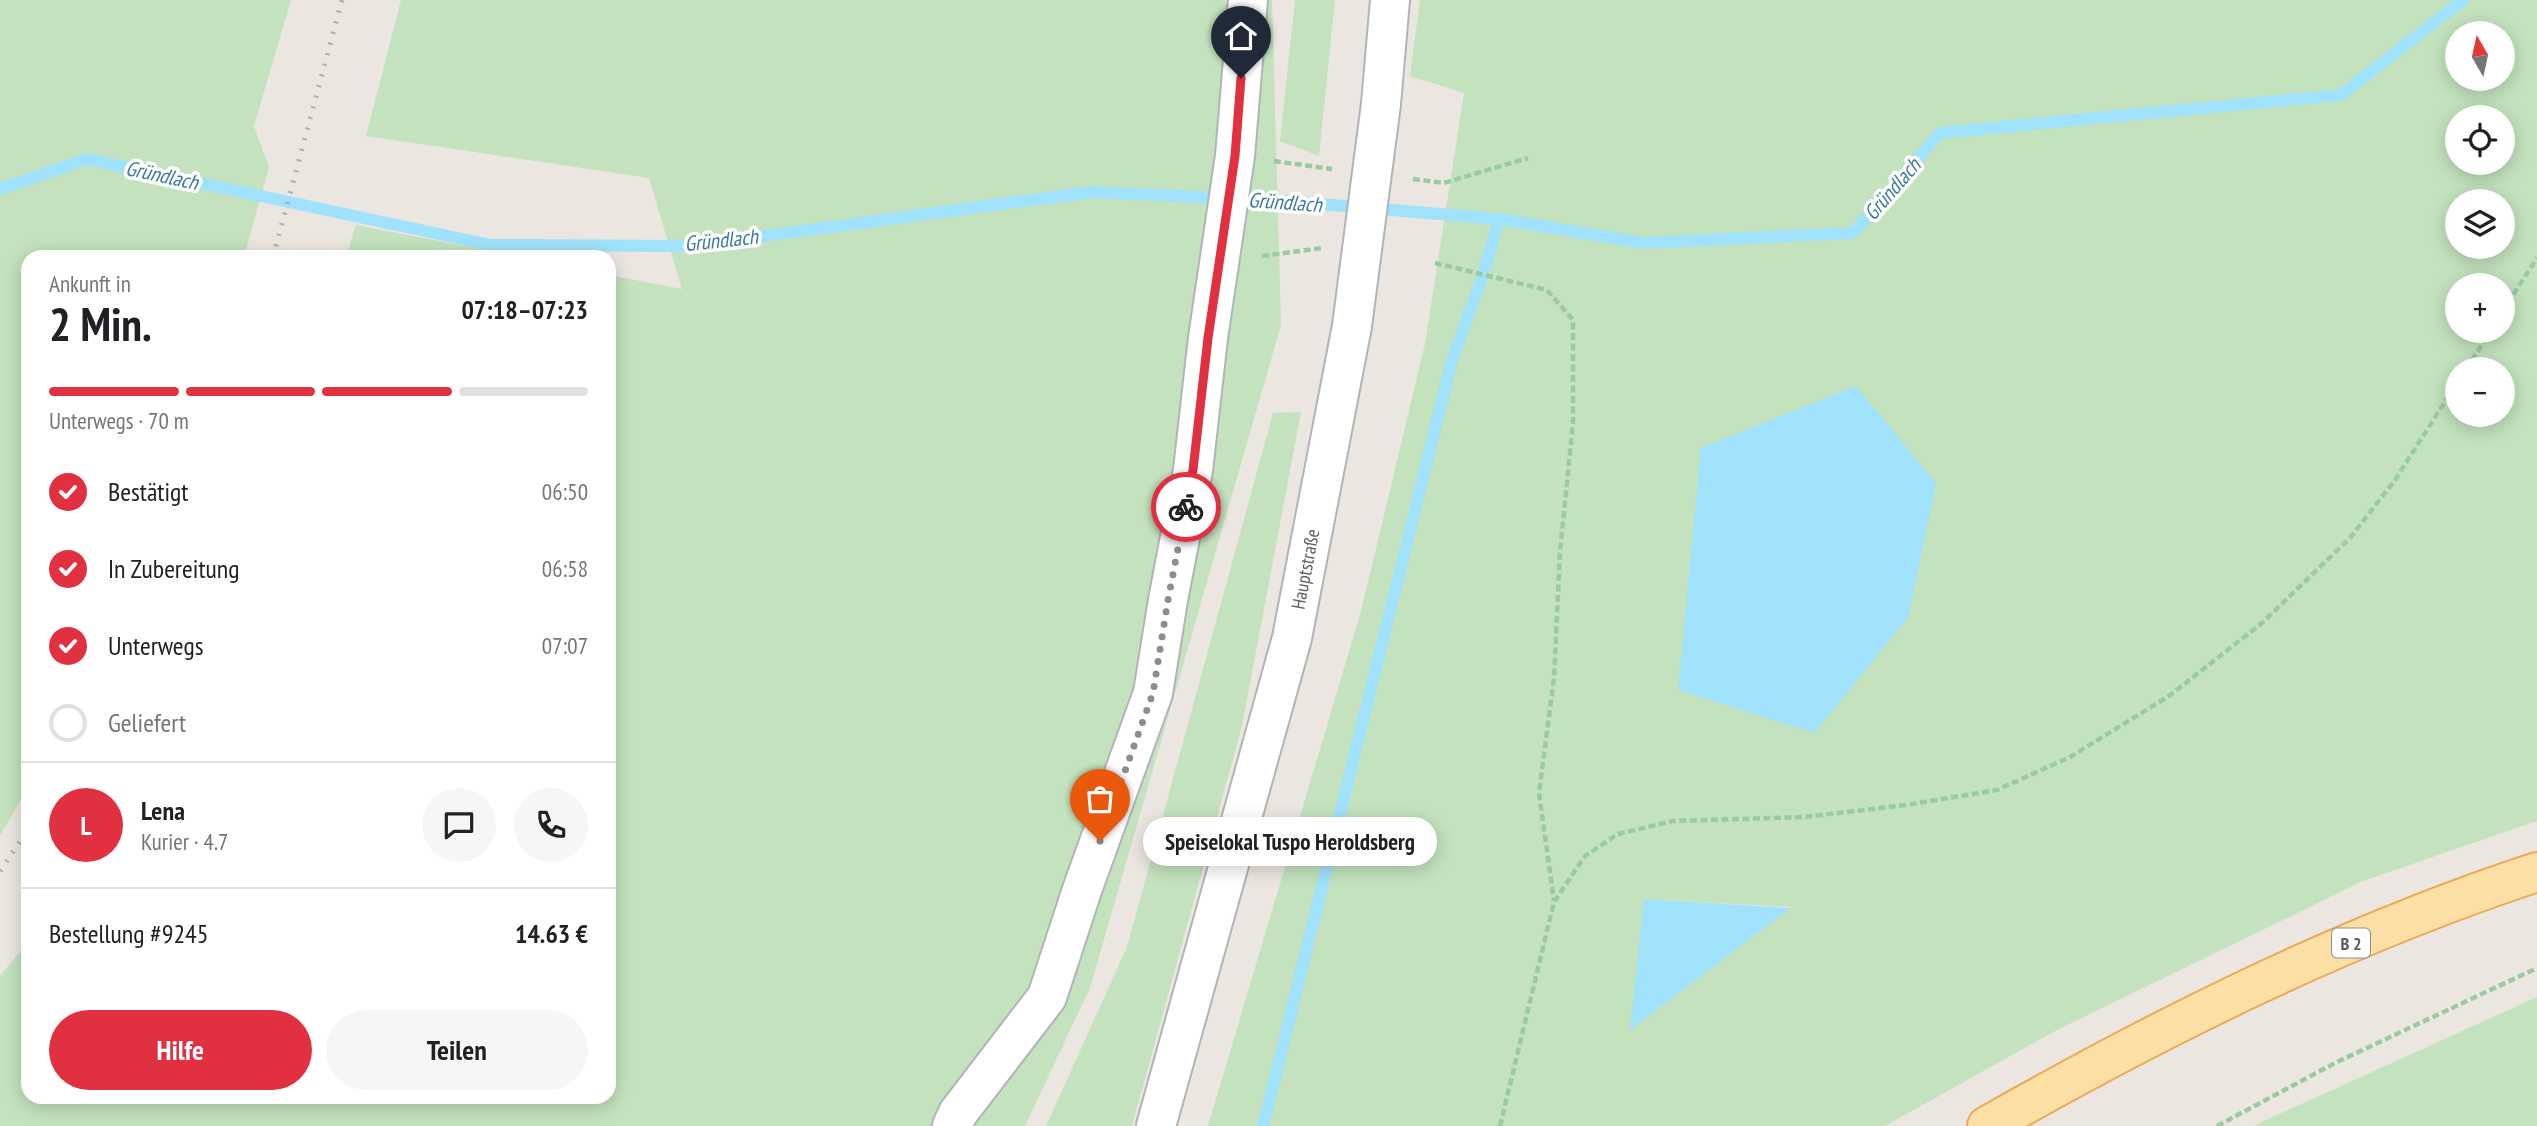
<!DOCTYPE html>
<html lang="de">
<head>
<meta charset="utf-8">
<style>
	:root { --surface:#fff; --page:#f6f6f6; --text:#202124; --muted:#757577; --line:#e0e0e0; --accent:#e1303f }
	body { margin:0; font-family:"PT Sans Narrow",sans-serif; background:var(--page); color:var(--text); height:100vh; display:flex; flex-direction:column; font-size:26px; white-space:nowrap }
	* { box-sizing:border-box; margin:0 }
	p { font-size:23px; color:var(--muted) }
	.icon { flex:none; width:38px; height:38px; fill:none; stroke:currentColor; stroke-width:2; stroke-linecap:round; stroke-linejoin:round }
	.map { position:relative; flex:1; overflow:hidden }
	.side { position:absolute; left:21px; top:250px; width:595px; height:854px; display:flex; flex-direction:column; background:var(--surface); border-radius:21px; box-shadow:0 4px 18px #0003 }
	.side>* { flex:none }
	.needle { width:46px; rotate:351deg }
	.controls { position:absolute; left:2445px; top:21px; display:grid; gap:14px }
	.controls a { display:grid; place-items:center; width:70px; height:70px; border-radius:50%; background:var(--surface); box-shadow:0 4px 18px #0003; font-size:35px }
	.pin { position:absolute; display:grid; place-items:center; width:60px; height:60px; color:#fff; margin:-72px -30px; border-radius:50% 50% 50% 0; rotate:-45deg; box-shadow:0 0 7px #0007 }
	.pin .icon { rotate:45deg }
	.courier { position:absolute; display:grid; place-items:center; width:70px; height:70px; margin:-35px; border:5px solid #e1303f; border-radius:50%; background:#fff; color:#222; box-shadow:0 2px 9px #0007 }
	.bubble { position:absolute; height:49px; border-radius:24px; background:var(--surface); box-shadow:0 4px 18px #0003; font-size:23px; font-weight:800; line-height:49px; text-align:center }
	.headline em { font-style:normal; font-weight:800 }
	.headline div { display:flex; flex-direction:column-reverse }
	.headline { display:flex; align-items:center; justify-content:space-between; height:119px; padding:0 28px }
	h1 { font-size:46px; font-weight:800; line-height:52px }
	.bar { display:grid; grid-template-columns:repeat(4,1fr); gap:10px 7px; align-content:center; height:84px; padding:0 28px }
	.bar i { height:9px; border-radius:5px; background:var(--line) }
	.bar .current { background:var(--accent) }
	.bar p { grid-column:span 4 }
	.line { display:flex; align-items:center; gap:18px; padding:0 28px; border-top:2px solid var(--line) }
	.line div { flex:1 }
	.round { display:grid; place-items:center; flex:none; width:74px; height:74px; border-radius:37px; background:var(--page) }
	ol { padding:0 28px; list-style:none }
	li { display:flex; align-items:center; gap:21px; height:77px }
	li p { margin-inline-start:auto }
	li .icon { padding:7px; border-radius:50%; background:var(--accent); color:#fff; stroke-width:4 }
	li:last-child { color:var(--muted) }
	li i { width:38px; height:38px; border:4px solid var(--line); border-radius:50% }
	.button { display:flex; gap:14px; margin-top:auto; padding:14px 28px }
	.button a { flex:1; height:80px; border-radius:42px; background:var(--accent); color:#fff; font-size:28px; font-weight:800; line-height:80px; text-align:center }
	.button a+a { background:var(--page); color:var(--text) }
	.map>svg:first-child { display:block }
</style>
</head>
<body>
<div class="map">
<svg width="2537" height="1126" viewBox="0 0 2537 1126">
	<rect width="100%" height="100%" fill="#ebe7e0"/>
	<g fill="#c3e2bd" fill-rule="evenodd">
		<path d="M0 0H291L254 126 269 167 244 257H28V787L0 836Z"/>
		<path d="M401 0H1272L1281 325 1090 988 1025 1126H0V976L28 942V1097H609V275L682 289 649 178 366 136Z"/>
		<path d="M1295 0H1335L1319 156 1280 141Z"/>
		<path d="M1420 0H2537V821L2363 881 2057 1030 1885 1126H1208L1361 611 1425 344 1464 93 1410 76ZM2457 33H2502V79H2457ZM2457 117H2502V163H2457ZM2457 201H2502V247H2457ZM2457 285H2502V331H2457ZM2457 369H2502V415H2457ZM1644 899 1790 907V908L1631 1029Z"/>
		<path d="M356 225 523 257H346Z"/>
		<path d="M1301 412 1242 726 1132 1126H1046L1127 947 1273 413Z"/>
		<path d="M2537 997V1126H2255L2266 1120Z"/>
	</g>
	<g fill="#a0e2fb">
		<path d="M1856 386 1936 483 1908 618 1814 733 1678 690 1701 448Z"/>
		<path d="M1644 899 1791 908 1630 1030Z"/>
	</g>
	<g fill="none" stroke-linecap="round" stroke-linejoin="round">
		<g stroke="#a0e2fb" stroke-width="12">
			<path d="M0 189 87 159 491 245 689 246 1091 192 1284 201 1499 219 1643 243 1853 233 1940 133 2341 95 2463 0"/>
			<path d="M1263 1126 1452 360 1483 275 1499 219"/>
		</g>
		<defs>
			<g id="minor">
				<path d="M1381 104 1390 0"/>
				<path d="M952 1126 958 1113 1047 997 1082 890 1153 693 1168 600 1193 470 1208 338 1235 156 1248 0"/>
				<path d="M1156 1126 1292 638 1352 326"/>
			</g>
			<path id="major" d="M1987 1126C2163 1026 2345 935 2537 872"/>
		</defs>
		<use href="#minor" stroke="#b1b4b7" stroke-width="42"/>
		<use href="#major" stroke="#eaaa59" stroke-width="42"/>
		<g stroke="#9aca9f" stroke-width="4.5" stroke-dasharray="7 3.5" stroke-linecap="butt">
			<path d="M1274 161 1332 169"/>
			<path d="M1413 179 1444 183 1528 158"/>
			<path d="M1262 256 1322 248"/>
			<path d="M1435 263 1547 290 1573 320V423L1560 552 1554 678 1539 793 1554 901"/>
			<path d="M2502 312 2537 258"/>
			<path d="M2466 369 2491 331"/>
			<path d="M1500 1126 1554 902 1585 856 1618 834 1673 821 1804 817 1906 805 1997 790 2070 757 2169 696 2262 623 2350 538 2395 480 2457 383"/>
			<path d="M2217 1126 2335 1063 2537 968"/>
		</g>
		<use href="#minor" stroke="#fff" stroke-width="38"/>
		<use href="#major" stroke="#fbdfa5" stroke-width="38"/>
		<g stroke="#afb0b0" stroke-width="5" stroke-dasharray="2 9" stroke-linecap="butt">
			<path d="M273 257 342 0"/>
			<path d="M0 871 28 830"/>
		</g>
		<defs>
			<path id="minor-bridge" d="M1352 326 1381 104"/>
		</defs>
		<use href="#minor-bridge" stroke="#b1b4b7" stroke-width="42" stroke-linecap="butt"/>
		<use href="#minor-bridge" stroke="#fff" stroke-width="38"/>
	</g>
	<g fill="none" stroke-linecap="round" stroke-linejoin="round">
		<path stroke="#8c8d8d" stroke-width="7" stroke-dasharray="0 12.6" d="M1100 841 1153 693 1168 600 1186 507"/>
		<path stroke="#e1303f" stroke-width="9" d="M1186 507 1193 470 1208 338 1235 156 1241 78"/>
	</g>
	<g text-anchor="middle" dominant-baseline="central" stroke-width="7" stroke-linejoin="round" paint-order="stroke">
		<rect fill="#fff" stroke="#8b8e90" stroke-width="2" x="2332" y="928.5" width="38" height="29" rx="5"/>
		<g font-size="18" font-weight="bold" fill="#595d60">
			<text x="2351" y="943">B 2</text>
		</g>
		<g font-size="19" fill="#595d60" stroke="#fff">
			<text transform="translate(1305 569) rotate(-79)">Hauptstraße</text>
		</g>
		<g font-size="21" font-style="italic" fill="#3b799a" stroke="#fff">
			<text transform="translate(162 175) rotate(12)">Gründlach</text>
			<text transform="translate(1892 189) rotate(-49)">Gründlach</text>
			<text transform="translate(1285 202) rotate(4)">Gründlach</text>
			<text transform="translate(721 240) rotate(-6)">Gründlach</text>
		</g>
	</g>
</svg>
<div class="controls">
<a><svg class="needle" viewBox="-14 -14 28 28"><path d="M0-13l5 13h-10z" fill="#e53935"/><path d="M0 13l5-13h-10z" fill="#757577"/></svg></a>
<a><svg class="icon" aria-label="locate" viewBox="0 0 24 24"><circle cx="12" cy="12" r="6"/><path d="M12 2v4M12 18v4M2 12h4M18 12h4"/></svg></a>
<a><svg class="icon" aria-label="layers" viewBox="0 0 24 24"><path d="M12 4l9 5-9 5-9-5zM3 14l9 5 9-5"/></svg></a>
<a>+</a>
<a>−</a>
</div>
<div class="pin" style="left:1100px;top:841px;background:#ea580c"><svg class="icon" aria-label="bag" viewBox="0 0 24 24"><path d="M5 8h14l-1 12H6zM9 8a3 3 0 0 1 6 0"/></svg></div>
<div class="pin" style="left:1241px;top:78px;background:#1f2937"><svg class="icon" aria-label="home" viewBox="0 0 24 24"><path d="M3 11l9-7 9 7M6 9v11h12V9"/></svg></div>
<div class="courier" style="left:1186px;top:507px"><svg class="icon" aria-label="bike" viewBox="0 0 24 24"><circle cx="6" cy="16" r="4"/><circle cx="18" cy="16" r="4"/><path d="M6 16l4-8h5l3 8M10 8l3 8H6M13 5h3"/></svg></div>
<div class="bubble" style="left:1143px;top:817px;width:294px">Speiselokal Tuspo Heroldsberg</div>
<section class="side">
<div class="headline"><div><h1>2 Min.</h1><p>Ankunft in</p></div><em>07:18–07:23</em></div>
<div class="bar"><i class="current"></i><i class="current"></i><i class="current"></i><i></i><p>Unterwegs · 70 m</p></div>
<ol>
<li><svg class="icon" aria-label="check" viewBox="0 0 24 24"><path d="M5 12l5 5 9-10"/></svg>Bestätigt<p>06:50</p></li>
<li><svg class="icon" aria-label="check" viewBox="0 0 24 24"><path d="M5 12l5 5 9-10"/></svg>In Zubereitung<p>06:58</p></li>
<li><svg class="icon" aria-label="check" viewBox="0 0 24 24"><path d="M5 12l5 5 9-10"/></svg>Unterwegs<p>07:07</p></li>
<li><i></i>Geliefert</li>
</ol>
<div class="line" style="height:126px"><b class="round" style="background:var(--accent);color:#fff">L</b><div><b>Lena</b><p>Kurier · 4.7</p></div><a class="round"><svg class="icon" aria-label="chat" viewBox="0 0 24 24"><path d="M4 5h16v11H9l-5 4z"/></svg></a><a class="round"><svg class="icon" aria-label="phone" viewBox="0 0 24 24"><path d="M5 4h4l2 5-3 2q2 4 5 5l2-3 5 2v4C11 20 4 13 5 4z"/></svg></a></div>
<div class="line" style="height:91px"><div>Bestellung #9245</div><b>14.63 €</b></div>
<div class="button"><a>Hilfe</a><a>Teilen</a></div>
</section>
</div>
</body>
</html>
